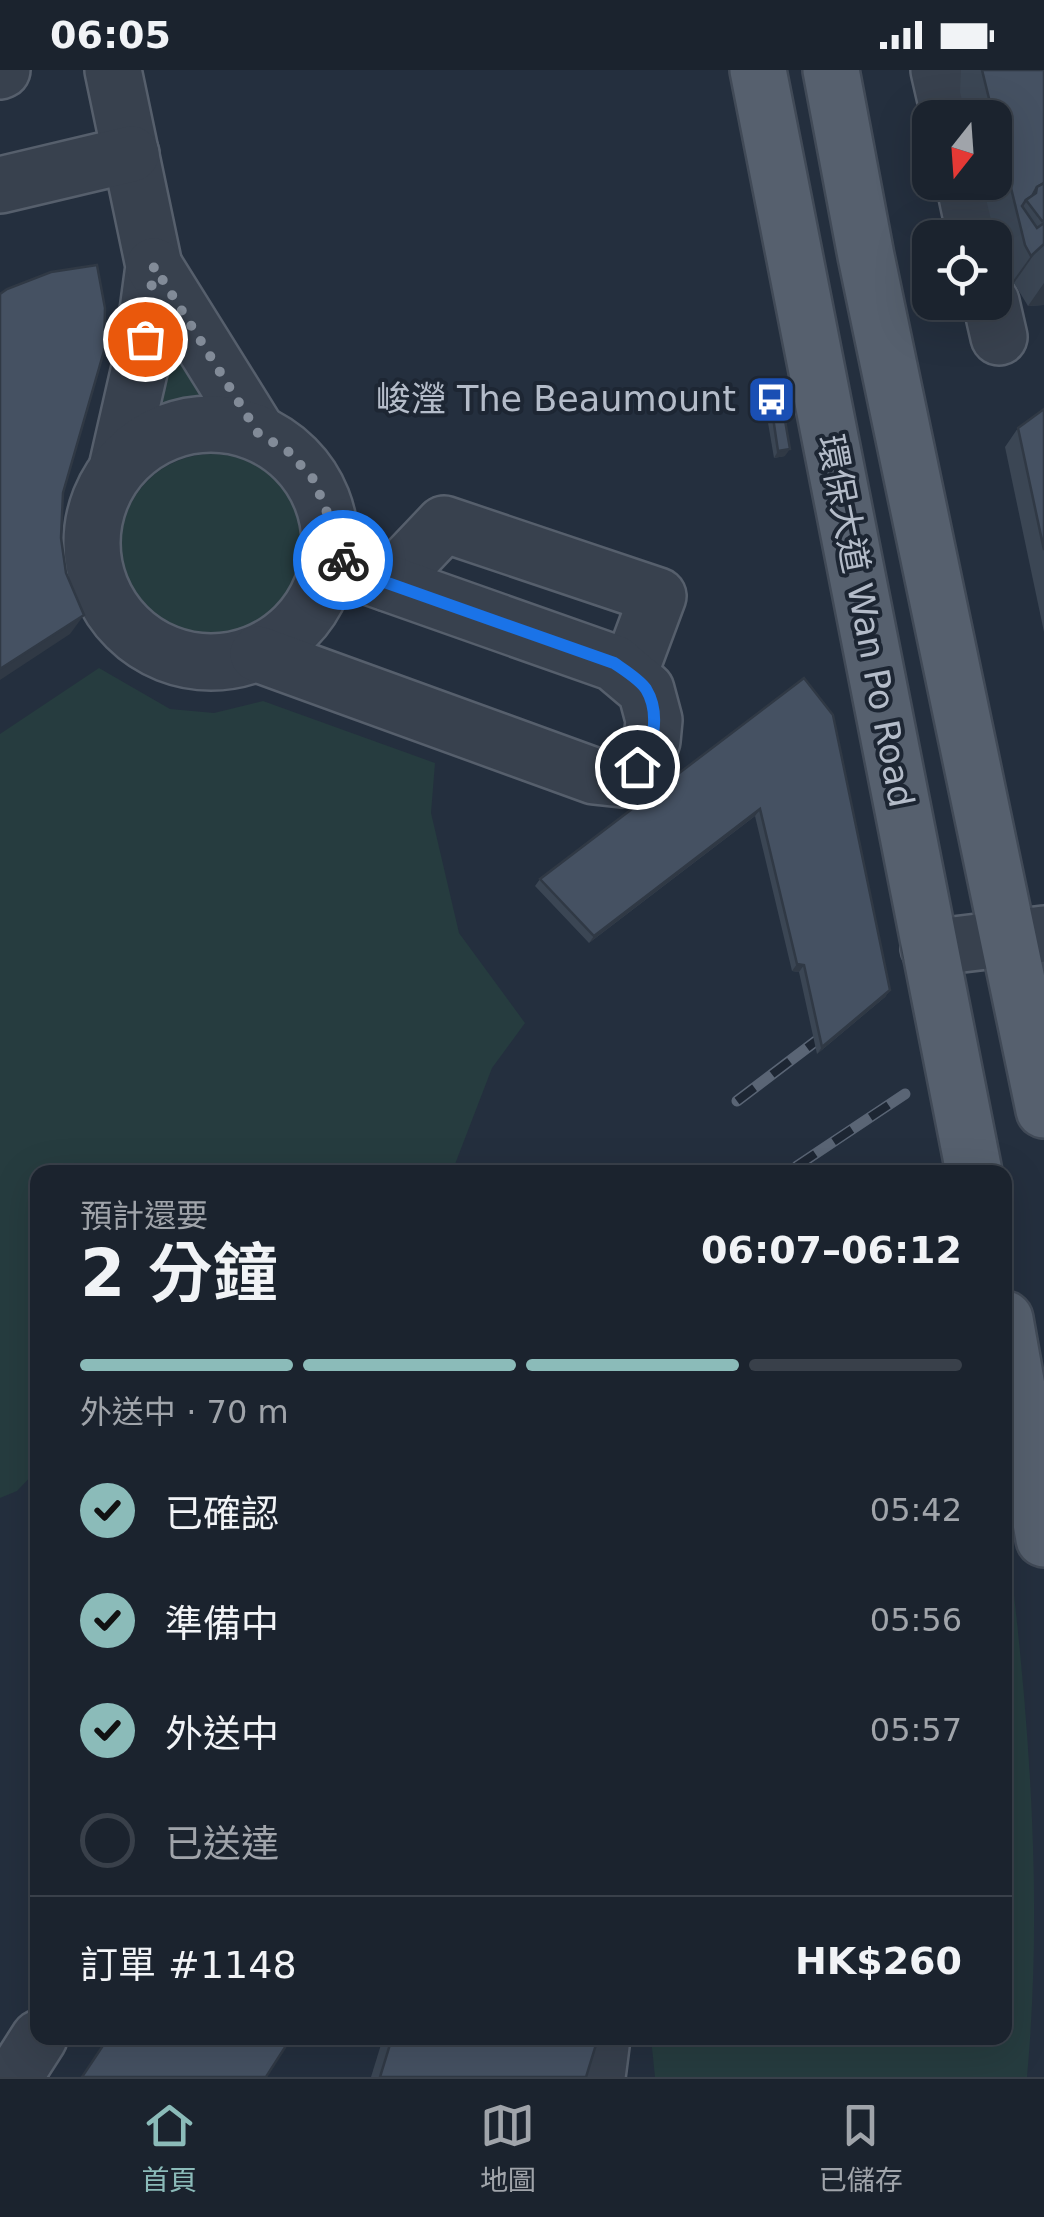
<!DOCTYPE html>
<html lang="zh-TW">
<head>
<meta charset="utf-8">
<style>
	:root { --surface:#1b232e; --page:#242b36; --text:#f1f3f6; --muted:#a0a4aa; --line:#39404a; --accent:#8bbbb9 }
	body { margin:0; font-family:"DejaVu Sans","Noto Sans TC",sans-serif; background:var(--page); color:var(--text); height:100vh; display:flex; flex-direction:column; font-size:38px; white-space:nowrap }
	* { box-sizing:border-box; margin:0 }
	p { font-size:32px; color:var(--muted) }
	.icon { flex:none; width:55px; height:55px; fill:none; stroke:currentColor; stroke-width:2; stroke-linecap:round; stroke-linejoin:round }
	.map { position:relative; flex:1; overflow:hidden }
	.drawer { position:absolute; left:30px; top:1095px; width:982px; height:880px; display:flex; flex-direction:column; background:var(--surface); border-radius:20px; box-shadow:0 10px 40px #0002,0 0 0 2px var(--line) }
	.drawer>* { flex:none }
	.needle { width:65px; rotate:197deg }
	.controls { position:absolute; left:912px; top:30px; display:grid; gap:20px }
	.controls a { display:grid; place-items:center; width:100px; height:100px; border-radius:20px; background:var(--surface); box-shadow:0 10px 40px #0002,0 0 0 2px var(--line); font-size:50px }
	.pin { position:absolute; display:grid; place-items:center; width:85px; height:85px; color:#fff; margin:-42px; border:5px solid #fff; border-radius:50%; box-shadow:0 2px 10px #0007 }
	.courier { position:absolute; display:grid; place-items:center; width:100px; height:100px; margin:-50px; border:8px solid #1a73e8; border-radius:50%; background:#fff; color:#222; box-shadow:0 2px 12px #0007 }
	.head em { font-style:normal; font-weight:600 }
	.head div { display:flex; flex-direction:column-reverse }
	.head { display:flex; align-items:center; justify-content:space-between; height:170px; padding:0 50px }
	h1 { font-size:65px; font-weight:600; line-height:75px }
	.bar { display:grid; grid-template-columns:repeat(4,1fr); gap:15px 10px; align-content:center; height:120px; padding:0 50px }
	.bar i { height:12px; border-radius:8px; background:var(--line) }
	.bar .current { background:var(--accent) }
	.bar p { grid-column:span 4 }
	.line { display:flex; align-items:center; gap:25px; padding:0 50px; border-top:2px solid var(--line) }
	.line div { flex:1 }
	ol { padding:0 50px; list-style:none }
	li { display:flex; align-items:center; gap:30px; height:110px }
	li p { margin-inline-start:auto }
	li .icon { padding:10px; border-radius:50%; background:var(--accent); color:#111; stroke-width:4 }
	li:last-child { color:var(--muted) }
	li i { width:55px; height:55px; border:5px solid var(--line); border-radius:50% }
	.status { display:flex; justify-content:space-between; align-items:center; height:70px; padding:0 50px; background:var(--surface); direction:ltr }
	.status svg { height:28px; fill:currentColor }
	.tabs { display:flex; justify-content:space-around; align-items:center; height:140px; border-top:2px solid var(--line); background:var(--surface); font-size:28px; color:var(--muted) }
	.tabs a { display:grid; justify-items:center; gap:5px }
	.tabs .current { color:var(--accent) }
	.map>svg:first-child { display:block }
</style>
</head>
<body>
<div class="status"><b>06:05</b><svg viewBox="0 0 49 12"><path d="M0 12V9h3v3zM5 12V6h3v6zM10 12V3h3v9zM15 12V0h3v12zM26 1h20v11H26zM47 4h2v5h-2z"/></svg></div>
<div class="map">
<svg width="1044" height="2007" viewBox="0 0 1044 2007">
	<rect width="100%" height="100%" fill="#242f3e"/>
	<g fill="#263c3f">
		<path d="M166 254 214 332 176 335 148 351Z"/>
		<circle cx="212" cy="475" r="91"/>
		<path d="M99 598 170 639 214 643 263 631 435 693 431 743 459 863 525 953 492 998 452 1102H38L37 1400 17 1421 0 1428V664Z"/>
		<path d="M1005 1448C1028 1633 1044 1821 1027 2007H655L651 1968H1005Z"/>
	</g>
	<g fill="none" stroke-linecap="round" stroke-linejoin="round">
		<defs>
			<g id="minor">
				<path d="M113 0 154 196 141 293 117 398"/>
				<path d="M939 0 950 48"/>
				<path d="M0 1 2 0"/>
				<path d="M964 112 976 168"/>
				<path d="M0 115 131 84"/>
				<path d="M154 196 258 363"/>
				<path d="M991 232 999 267"/>
				<circle cx="211" cy="473" r="119"/>
				<path d="M388 513 444 454 658 526 629 604"/>
				<path d="M258 584 594 706 622 709 645 689 652 671 654 650 646 620 614 593 362 504 331 482"/>
				<path d="M929 878 1044 864"/>
				<path d="M14 2007 39 1968"/>
				<path d="M597 2007 602 1968"/>
			</g>
			<g id="major">
				<path d="M758 0 974 1102"/>
				<path d="M831 0 866 186 1044 1040"/>
				<path d="M1005 1249 1044 1469"/>
			</g>
		</defs>
		<use href="#minor" stroke="#565f6c" stroke-width="60"/>
		<use href="#major" stroke="#414a57" stroke-width="60"/>
		<use href="#minor" stroke="#38414e" stroke-width="55"/>
		<use href="#major" stroke="#56606e" stroke-width="55"/>
		<defs>
			<g id="rail">
				<path d="M737 1031 816 971"/>
				<path d="M797 1096 905 1024"/>
			</g>
		</defs>
		<use href="#rail" stroke="#5a6575" stroke-width="11"/>
		<use href="#rail" stroke="#1d2633" stroke-width="8" stroke-dasharray="22" stroke-linecap="butt"/>
	</g>
	<g fill="#3b4654">
		<path d="M961 0H1044V235L1028 236 1014 213 1010 215 1004 205 982 112H995V48H966L960 22Z"/>
		<path d="M771 334 785 386 774 388 766 341Z"/>
		<path d="M1044 339V562L1005 377 1018 358Z"/>
		<path d="M804 608 890 920 885 927 817 984 799 902 792 901 755 746 589 873 535 816 540 809Z"/>
		<path d="M383 1968H598L586 2007H371Z"/>
	</g>
	<g fill="#303945">
		<path d="M1035 183 1014 213 1010 215 1031 186Z"/>
		<path d="M1044 213V235L1028 236Z"/>
		<path d="M790 379 785 386 774 388 778 381Z"/>
		<path d="M84 545 70 564 0 610V599Z"/>
		<path d="M760 739 755 746 589 873 594 866Z"/>
		<path d="M797 894 804 895 799 902 792 901Z"/>
		<path d="M890 920 885 927 817 984 822 977Z"/>
	</g>
	<g fill="#455162" stroke="#303945" stroke-width="2.5">
		<path d="M982 0H1044V113L1037 117 1032 126 1026 130 1022 136 1037 158 1044 153V174L1031 186 1025 175Z"/>
		<path d="M1044 113V150L1042 151 1026 130 1036 123 1037 117Z"/>
		<path d="M97 195 105 238 104 281 63 423 61 468 66 503 84 545 0 599V224L7 219 51 202Z"/>
		<path d="M782 333 790 379 778 381 771 334Z"/>
		<path d="M1044 339V480L1018 358Z"/>
		<path d="M804 608 833 645 890 920 822 977 804 895 797 894 760 739 594 866 540 809Z"/>
		<path d="M108 1968H291L266 2007H82Z"/>
		<path d="M392 1968H598L586 2007H380Z"/>
	</g>
	<g fill="none" stroke-linecap="round" stroke-linejoin="round">
		<path stroke="#828b98" stroke-width="10" stroke-dasharray="0 18" d="M145 269 154 196 258 363 289 382 314 410 328 445 331 482 343 490"/>
		<path stroke="#1a73e8" stroke-width="12" d="M343 490 362 504 614 593C624 600 639 609 646 619 660 642 655 679 637 697"/>
	</g>
	<defs>
		<symbol id="bus-square" viewBox="-11 -11 22 22"><rect x="-9" y="-9" width="18" height="18" rx="4" fill="#1a4fb4" stroke="#1d2633"/><path d="M-5-6H5V4H4V6H2V4H-2V6H-4V4H-5ZM-3.5-4V0h7V-4ZM-3.5 1.2v1.5H-2V1.2ZM2 1.2v1.5H3.5V1.2Z" fill="#fff"/></symbol>
	</defs>
	<g fill-rule="evenodd">
		<use href="#bus-square" x="744" y="302" width="55" height="55"/>
	</g>
	<g text-anchor="middle" dominant-baseline="central" stroke-width="8" stroke-linejoin="round" paint-order="stroke">
		<g font-size="35" fill="#b4bcc9" stroke="#1d2633" text-anchor="end">
			<text x="736" y="329">峻瀅 The Beaumount</text>
		</g>
		<g font-size="35" fill="#b4bcc9" stroke="#1d2633">
			<text transform="translate(866 551) rotate(79)">環保大道 Wan Po Road</text>
		</g>
	</g>
</svg>
<div class="controls">
<a><svg class="needle" viewBox="-14 -14 28 28"><path d="M0-13l5 13h-10z" fill="#e53935"/><path d="M0 13l5-13h-10z" fill="#a0a4aa"/></svg></a>
<a><svg class="icon" aria-label="locate" viewBox="0 0 24 24"><circle cx="12" cy="12" r="6"/><path d="M12 2v4M12 18v4M2 12h4M18 12h4"/></svg></a>
</div>
<div class="pin" style="left:145px;top:269px;background:#ea580c"><svg class="icon" aria-label="bag" viewBox="0 0 24 24"><path d="M5 8h14l-1 12H6zM9 8a3 3 0 0 1 6 0"/></svg></div>
<div class="pin" style="left:637px;top:697px;background:#1f2937"><svg class="icon" aria-label="home" viewBox="0 0 24 24"><path d="M3 11l9-7 9 7M6 9v11h12V9"/></svg></div>
<div class="courier" style="left:343px;top:490px"><svg class="icon" aria-label="bike" viewBox="0 0 24 24"><circle cx="6" cy="16" r="4"/><circle cx="18" cy="16" r="4"/><path d="M6 16l4-8h5l3 8M10 8l3 8H6M13 5h3"/></svg></div>
<section class="drawer">
<div class="head"><div><h1>2 分鐘</h1><p>預計還要</p></div><em>06:07–06:12</em></div>
<div class="bar"><i class="current"></i><i class="current"></i><i class="current"></i><i></i><p>外送中 · 70 m</p></div>
<ol>
<li><svg class="icon" aria-label="check" viewBox="0 0 24 24"><path d="M5 12l5 5 9-10"/></svg>已確認<p>05:42</p></li>
<li><svg class="icon" aria-label="check" viewBox="0 0 24 24"><path d="M5 12l5 5 9-10"/></svg>準備中<p>05:56</p></li>
<li><svg class="icon" aria-label="check" viewBox="0 0 24 24"><path d="M5 12l5 5 9-10"/></svg>外送中<p>05:57</p></li>
<li><i></i>已送達</li>
</ol>
<div class="line" style="height:130px"><div>訂單 #1148</div><b>HK$260</b></div>
</section>
</div>
<nav class="tabs">
<a class="current"><svg class="icon" aria-label="home" viewBox="0 0 24 24"><path d="M3 11l9-7 9 7M6 9v11h12V9"/></svg>首頁</a>
<a><svg class="icon" aria-label="map" viewBox="0 0 24 24"><path d="M3 6l6-2 6 2 6-2v14l-6 2-6-2-6 2zM9 4v14M15 6v14"/></svg>地圖</a>
<a><svg class="icon" aria-label="saved" viewBox="0 0 24 24"><path d="M7 4h10v16l-5-4-5 4z"/></svg>已儲存</a>
</nav>
</body>
</html>
